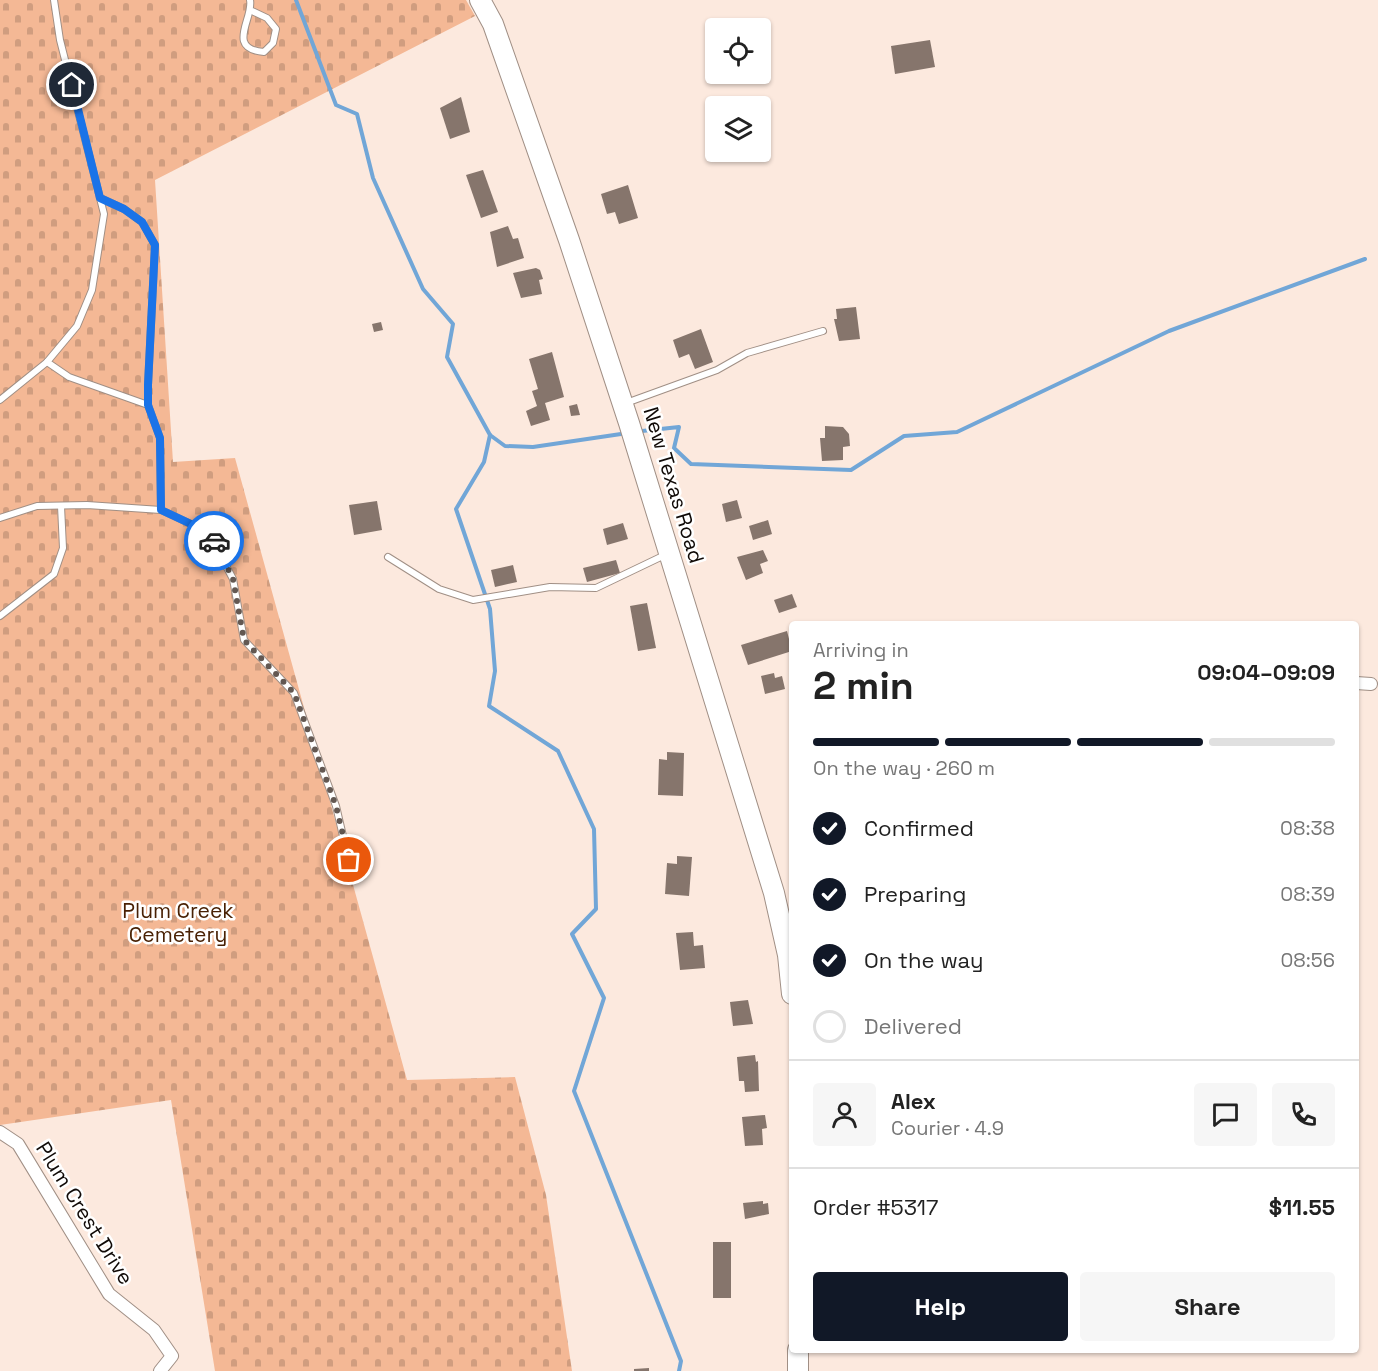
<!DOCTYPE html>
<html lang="en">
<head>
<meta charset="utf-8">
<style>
	:root { --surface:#fff; --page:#f6f6f6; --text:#222; --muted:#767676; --line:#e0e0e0; --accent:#111827 }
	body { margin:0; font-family:"Space Grotesk",sans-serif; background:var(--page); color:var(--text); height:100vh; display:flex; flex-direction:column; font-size:22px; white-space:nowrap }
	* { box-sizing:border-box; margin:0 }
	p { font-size:20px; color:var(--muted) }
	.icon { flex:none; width:33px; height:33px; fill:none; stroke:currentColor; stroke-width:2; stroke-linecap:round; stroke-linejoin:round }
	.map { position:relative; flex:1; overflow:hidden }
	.panel { position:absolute; left:789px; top:621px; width:570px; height:732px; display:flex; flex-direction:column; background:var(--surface); border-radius:6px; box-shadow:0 2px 4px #0004 }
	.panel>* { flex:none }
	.controls { position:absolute; left:705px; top:18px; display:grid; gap:12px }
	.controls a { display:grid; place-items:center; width:66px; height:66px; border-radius:6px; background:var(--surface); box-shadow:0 2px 4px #0004; font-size:30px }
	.pin { position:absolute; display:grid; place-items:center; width:51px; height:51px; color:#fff; margin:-26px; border:3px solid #fff; border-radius:50%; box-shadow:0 2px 6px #0007 }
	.courier { position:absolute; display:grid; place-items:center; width:60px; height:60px; margin:-30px; border:4px solid #1a73e8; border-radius:50%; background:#fff; color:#222; box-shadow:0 2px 8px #0007 }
	.summary em { font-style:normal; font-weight:600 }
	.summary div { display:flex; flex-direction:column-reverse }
	.summary { display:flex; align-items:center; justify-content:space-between; height:102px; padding:0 24px }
	h1 { font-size:39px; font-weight:600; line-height:45px }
	.bar { display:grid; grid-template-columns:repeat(4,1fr); gap:9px 6px; align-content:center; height:72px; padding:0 24px }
	.bar i { height:8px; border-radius:4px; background:var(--line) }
	.bar .on { background:var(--accent) }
	.bar p { grid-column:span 4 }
	.line { display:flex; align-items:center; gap:15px; padding:0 24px; border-top:2px solid var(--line) }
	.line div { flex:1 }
	.round { display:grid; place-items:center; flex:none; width:63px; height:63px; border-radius:6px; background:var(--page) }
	ol { padding:0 24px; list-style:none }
	li { display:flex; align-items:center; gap:18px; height:66px }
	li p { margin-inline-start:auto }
	li .icon { padding:6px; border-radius:50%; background:var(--accent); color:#fff; stroke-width:4 }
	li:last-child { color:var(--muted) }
	li i { width:33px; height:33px; border:3px solid var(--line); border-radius:50% }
	.action { display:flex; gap:12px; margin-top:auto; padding:12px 24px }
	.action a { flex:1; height:69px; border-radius:6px; background:var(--accent); color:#fff; font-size:24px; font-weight:600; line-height:69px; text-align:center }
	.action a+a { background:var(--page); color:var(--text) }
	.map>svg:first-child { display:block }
</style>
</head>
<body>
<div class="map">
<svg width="1378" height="1371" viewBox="0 0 1378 1371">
	<defs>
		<pattern id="cemetery-stones" width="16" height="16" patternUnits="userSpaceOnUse" patternTransform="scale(1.5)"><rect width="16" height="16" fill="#f4b895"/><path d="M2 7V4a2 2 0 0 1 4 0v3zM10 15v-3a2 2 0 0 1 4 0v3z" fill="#d09d7f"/></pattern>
	</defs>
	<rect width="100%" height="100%" fill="#fce9de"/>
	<path fill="url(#cemetery-stones)" d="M0 0H466L475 16 155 180 173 462 235 458 407 1080 515 1077 546 1195 572 1371H215L171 1100 0 1125Z"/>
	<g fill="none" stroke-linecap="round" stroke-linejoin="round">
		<g stroke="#71a6d7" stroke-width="4">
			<path d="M296 0 336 105 357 114 373 178 423 289 453 324 447 357 490 435 505 446 533 447 621 434"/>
			<path d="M642 431 679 427 674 448 691 464 851 470 904 436 957 432 1169 331 1365 259"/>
			<path d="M490 435 484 462 456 509 490 609 495 671 489 706 558 751 594 829 596 909 572 934 604 998 574 1091 681 1361 679 1371"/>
		</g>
	</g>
	<g fill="#86756c">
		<path d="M930 40 935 67 895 74 891 46Z"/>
		<path d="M461 97 470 132 450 139 440 108Z"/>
		<path d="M483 170 498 212 481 218 466 175Z"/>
		<path d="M628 185 638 218 619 224 615 212 607 214 601 194Z"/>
		<path d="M508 226 513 239 518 238 524 258 497 267 490 232Z"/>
		<path d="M536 268 540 270 543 279 539 280 542 294 521 298 513 273Z"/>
		<path d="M856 307 860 339 839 341 834 319H837L836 309Z"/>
		<path d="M381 322 383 330 374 332 372 324Z"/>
		<path d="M701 329 713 362 695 369 689 354 679 358 673 340Z"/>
		<path d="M552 352 564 397 545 403 550 420 531 426 526 411 537 406 532 391 538 389 529 359Z"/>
		<path d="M577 404 580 415 571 416 569 406Z"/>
		<path d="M825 426 843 427 849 434 850 446 843 447V460L822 461 820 438H825Z"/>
		<path d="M737 500 742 518 726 522 722 504Z"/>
		<path d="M377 501 382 530 354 535 349 505Z"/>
		<path d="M768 520 772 534 753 540 749 526Z"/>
		<path d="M623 523 628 539 607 545 603 529Z"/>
		<path d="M763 550 768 561 760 564 763 573 746 580 737 557Z"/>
		<path d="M616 560 620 573 587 582 583 568Z"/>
		<path d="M513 565 517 582 495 587 491 570Z"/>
		<path d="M792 594 797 607 779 613 774 600Z"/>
		<path d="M647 603 656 648 638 651 630 606Z"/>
		<path d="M787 631 792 651 748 665 741 645Z"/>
		<path d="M774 673 775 678 782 676 785 689 765 694 761 676Z"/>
		<path d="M667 752 684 753 683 796 658 795 659 759 667 760Z"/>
		<path d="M677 856 692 857 689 896 665 894 667 863 677 864Z"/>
		<path d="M693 932 694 946 703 945 705 968 680 970 676 933Z"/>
		<path d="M748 1000 753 1024 733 1026 730 1002Z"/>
		<path d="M755 1055 756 1062 758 1061 759 1091 745 1092 744 1081H739L737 1057Z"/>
		<path d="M765 1115 767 1128 762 1129 763 1145 745 1146 742 1117Z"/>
		<path d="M763 1201V1204L768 1203 769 1214 745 1219 743 1203Z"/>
		<rect x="713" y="1242" width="18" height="56"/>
		<path d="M649 1368V1371H634V1369Z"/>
	</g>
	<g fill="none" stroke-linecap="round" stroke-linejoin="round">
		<defs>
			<g id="lane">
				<path d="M250 0C254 18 225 49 264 52L273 43 276 29 267 18 250 10"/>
				<path d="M100 198 124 209 142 222 155 245 148 385V405L160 438 161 510"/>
				<path d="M47 362 69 377 148 405"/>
				<path d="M0 400 47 362 77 326 92 290 104 214 60 40 54 0"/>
				<path d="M626 403 717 370 747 353 823 331"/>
				<path d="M0 518 37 506 87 505 161 510 208 532 233 579 244 640 294 693 336 806 353 879"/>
				<path d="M388 557 439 589 473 600 550 587 596 588 667 554"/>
				<path d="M0 616 54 574 63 548 61 506"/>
			</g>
			<g id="street">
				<path d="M1356 683 1371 684"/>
				<path d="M0 1132 18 1144 109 1294 154 1330 172 1356 160 1371"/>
			</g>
			<g id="primary">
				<path d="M480 0 493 24 569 240 629 423 774 893 788 955 792 994"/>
				<path d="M798 1371V1350"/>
			</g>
		</defs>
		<use href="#lane" stroke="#a08f85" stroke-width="8"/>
		<use href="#street" stroke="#a08f85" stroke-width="14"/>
		<use href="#primary" stroke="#a08f85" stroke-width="22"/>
		<use href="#lane" stroke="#fff" stroke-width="6"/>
		<use href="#street" stroke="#fff" stroke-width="12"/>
		<use href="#primary" stroke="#fff" stroke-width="20"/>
	</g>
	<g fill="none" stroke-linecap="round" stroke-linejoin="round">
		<path stroke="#635852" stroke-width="6" stroke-dasharray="0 10.8" d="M214 541 233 579 244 640 294 693 336 806 349 860"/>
		<path stroke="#1a73e8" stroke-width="8" d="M72 85 100 198 124 209 142 222 155 245 148 385V405L160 438 161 510 208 532 214 541"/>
	</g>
	<g text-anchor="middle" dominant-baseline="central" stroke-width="5" stroke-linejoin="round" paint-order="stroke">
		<g font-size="21" fill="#100a07" stroke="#fff">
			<text transform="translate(674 485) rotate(73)">New Texas Road</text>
			<text transform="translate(85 1213) rotate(58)">Plum Crest Drive</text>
		</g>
		<g font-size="21" fill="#492104" stroke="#fff">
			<text x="178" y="910">Plum Creek<tspan x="178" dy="24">Cemetery</tspan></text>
		</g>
	</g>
</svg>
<div class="controls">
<a><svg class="icon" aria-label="locate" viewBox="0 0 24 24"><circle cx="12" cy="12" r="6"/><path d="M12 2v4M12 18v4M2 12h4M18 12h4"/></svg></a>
<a><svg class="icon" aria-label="layers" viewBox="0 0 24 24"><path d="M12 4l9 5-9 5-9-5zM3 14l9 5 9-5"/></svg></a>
</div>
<div class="pin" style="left:349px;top:860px;background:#ea580c"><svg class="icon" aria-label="bag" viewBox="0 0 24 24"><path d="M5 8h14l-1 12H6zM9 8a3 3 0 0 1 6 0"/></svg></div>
<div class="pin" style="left:72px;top:85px;background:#1f2937"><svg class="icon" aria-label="home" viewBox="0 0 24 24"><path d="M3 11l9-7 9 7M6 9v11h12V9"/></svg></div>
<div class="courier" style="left:214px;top:541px"><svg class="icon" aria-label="car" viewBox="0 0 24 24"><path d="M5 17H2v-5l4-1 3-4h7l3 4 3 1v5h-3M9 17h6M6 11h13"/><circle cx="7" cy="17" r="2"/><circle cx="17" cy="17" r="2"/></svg></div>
<section class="panel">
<div class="summary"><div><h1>2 min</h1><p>Arriving in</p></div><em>09:04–09:09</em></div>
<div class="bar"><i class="on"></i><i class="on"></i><i class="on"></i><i></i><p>On the way · 260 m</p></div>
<ol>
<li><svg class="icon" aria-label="check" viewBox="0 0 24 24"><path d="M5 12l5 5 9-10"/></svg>Confirmed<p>08:38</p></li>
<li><svg class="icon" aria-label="check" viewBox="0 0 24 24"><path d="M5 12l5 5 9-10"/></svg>Preparing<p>08:39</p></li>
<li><svg class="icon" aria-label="check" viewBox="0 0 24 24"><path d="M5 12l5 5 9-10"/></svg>On the way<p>08:56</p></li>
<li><i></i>Delivered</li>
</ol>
<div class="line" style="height:108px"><a class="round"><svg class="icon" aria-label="person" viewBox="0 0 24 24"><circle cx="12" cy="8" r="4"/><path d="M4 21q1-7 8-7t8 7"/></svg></a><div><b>Alex</b><p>Courier · 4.9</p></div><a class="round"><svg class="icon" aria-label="chat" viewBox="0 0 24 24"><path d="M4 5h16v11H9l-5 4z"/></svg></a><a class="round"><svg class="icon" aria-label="phone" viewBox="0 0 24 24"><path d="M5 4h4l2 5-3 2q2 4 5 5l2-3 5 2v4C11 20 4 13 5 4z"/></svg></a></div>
<div class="line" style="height:78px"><div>Order #5317</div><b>$11.55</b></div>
<div class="action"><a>Help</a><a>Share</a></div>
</section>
</div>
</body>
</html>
